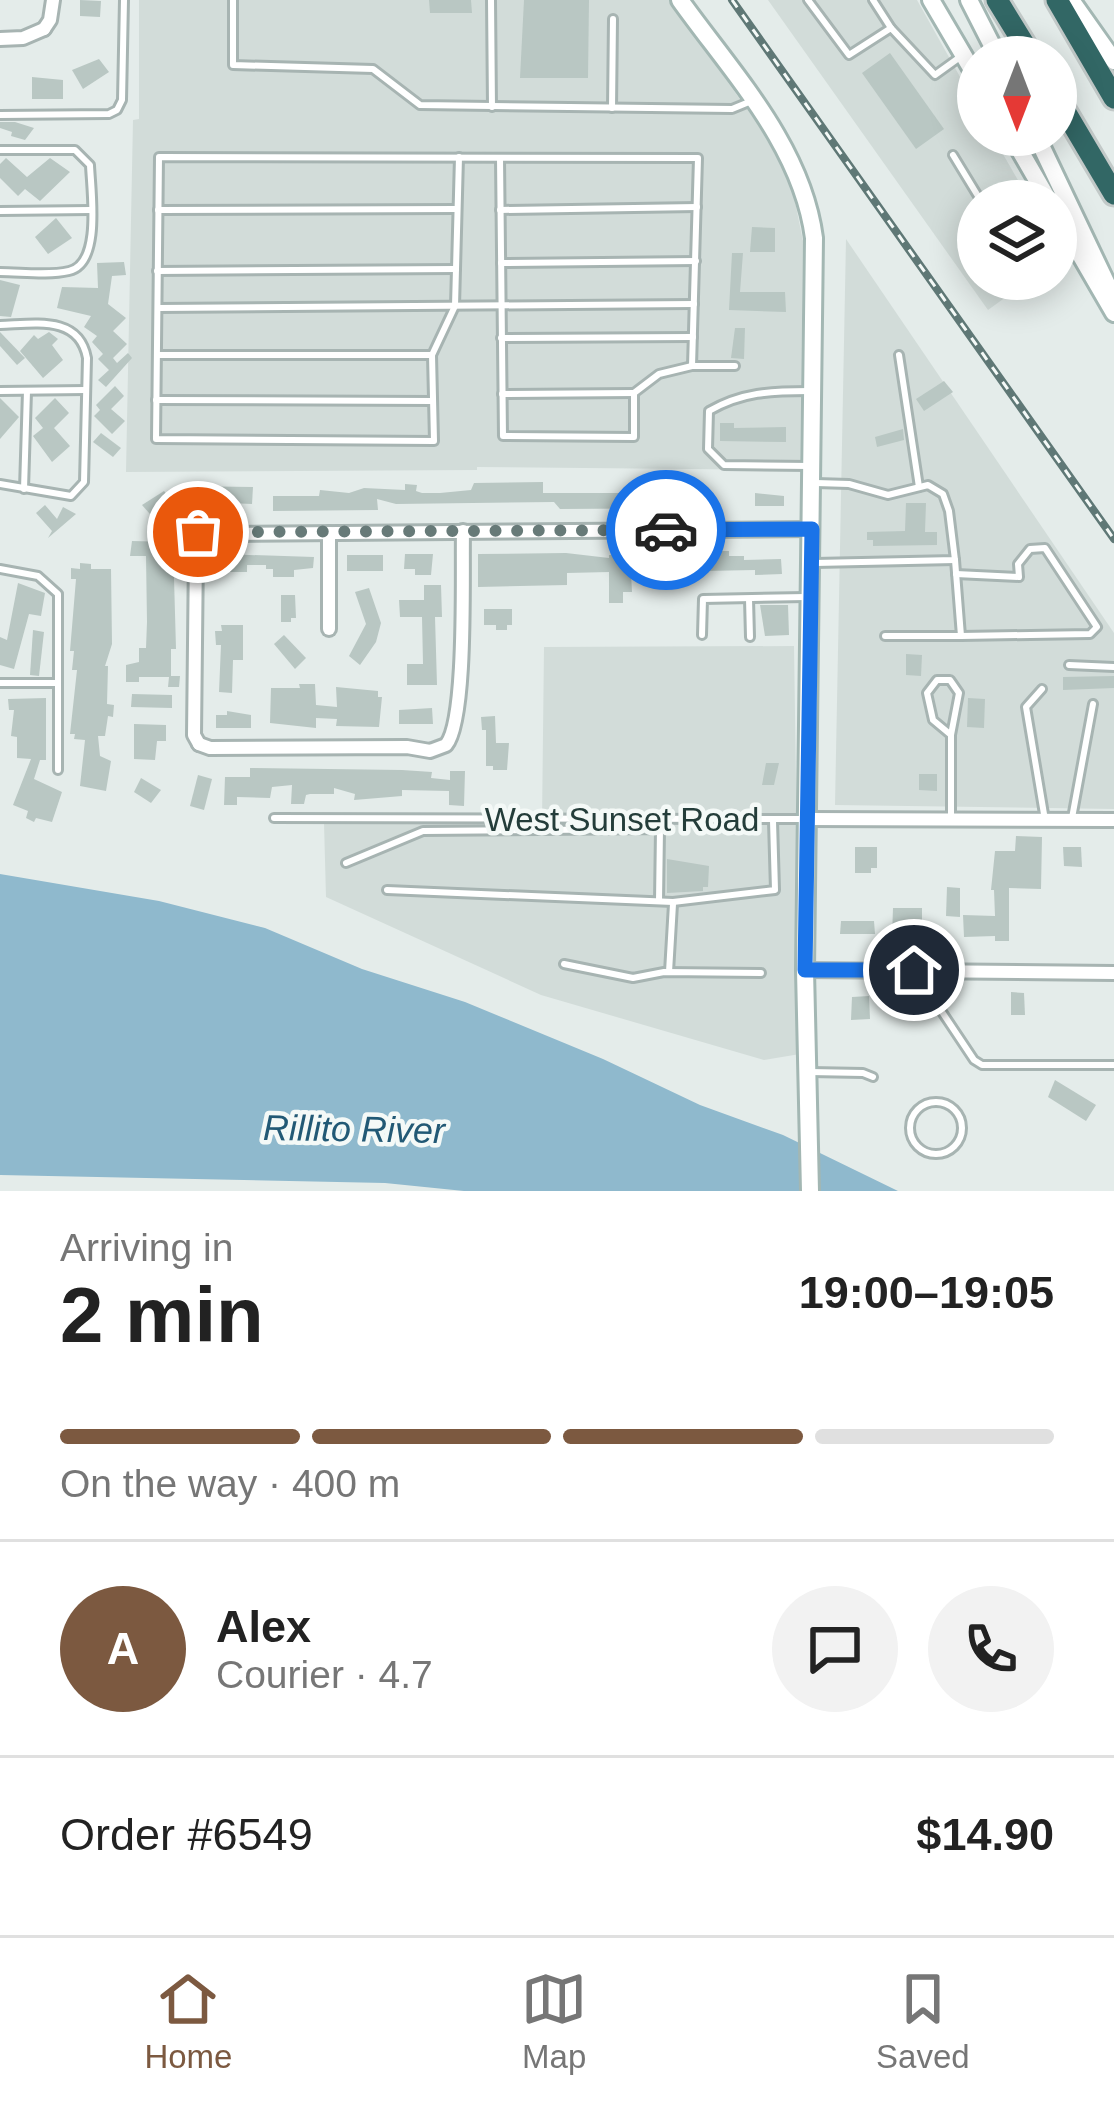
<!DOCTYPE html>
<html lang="en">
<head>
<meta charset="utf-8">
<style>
	:root { --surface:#fff; --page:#f2f2f2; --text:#222; --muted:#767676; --line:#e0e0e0; --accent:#7c5940 }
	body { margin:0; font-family:Arial,sans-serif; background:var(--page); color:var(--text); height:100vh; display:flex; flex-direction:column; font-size:45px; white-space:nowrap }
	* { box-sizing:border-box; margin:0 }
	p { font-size:39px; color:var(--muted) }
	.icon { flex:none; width:66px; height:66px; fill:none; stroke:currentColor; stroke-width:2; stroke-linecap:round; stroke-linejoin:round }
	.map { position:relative; height:1191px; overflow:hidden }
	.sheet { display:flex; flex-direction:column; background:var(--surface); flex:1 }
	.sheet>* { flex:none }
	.needle { width:78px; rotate:180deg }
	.buttons { position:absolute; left:957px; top:36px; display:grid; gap:24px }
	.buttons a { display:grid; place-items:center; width:120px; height:120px; border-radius:50%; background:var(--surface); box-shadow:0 6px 30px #0003; font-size:60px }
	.pin { position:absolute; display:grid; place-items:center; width:102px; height:102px; color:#fff; margin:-51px; border:6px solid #fff; border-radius:50%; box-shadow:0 3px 12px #0007 }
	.courier { position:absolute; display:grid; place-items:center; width:120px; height:120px; margin:-60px; border:9px solid #1a73e8; border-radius:50%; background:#fff; color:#222; box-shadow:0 3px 15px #0007 }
	.headline em { font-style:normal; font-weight:700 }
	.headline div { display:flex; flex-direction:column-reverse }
	.headline { display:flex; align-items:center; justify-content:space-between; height:204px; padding:0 60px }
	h1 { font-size:78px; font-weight:700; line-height:90px }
	.bar { display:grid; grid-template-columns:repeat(4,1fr); gap:18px 12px; align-content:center; height:144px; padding:0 60px }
	.bar i { height:15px; border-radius:9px; background:var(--line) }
	.bar .on { background:var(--accent) }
	.bar p { grid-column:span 4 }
	.line { display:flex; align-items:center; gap:30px; padding:0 60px; border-top:3px solid var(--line) }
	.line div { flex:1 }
	.round { display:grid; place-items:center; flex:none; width:126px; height:126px; border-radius:63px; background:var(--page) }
	.tabs { display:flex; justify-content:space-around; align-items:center; height:168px; border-top:3px solid var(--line); background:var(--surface); font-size:33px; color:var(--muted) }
	.tabs a { display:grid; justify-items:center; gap:6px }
	.tabs .on { color:var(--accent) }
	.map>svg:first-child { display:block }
</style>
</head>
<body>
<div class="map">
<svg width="1114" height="1191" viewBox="0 0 1114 1191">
	<rect width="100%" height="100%" fill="#e4ecea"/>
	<g fill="#d2dcd9">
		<path d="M139 0H669L757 123 791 182 803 241 800 470 477 467V470L126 472 133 120 139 119Z"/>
		<path d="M768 0H917L978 109V135H992L1030 201H978V279H1031L988 310Z"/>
		<path d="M846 239 1114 633V809L835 805Z"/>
		<path d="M794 646 800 1054 764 1060 541 995 326 897 324 823 542 822 544 647Z"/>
	</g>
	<path fill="#8fb9cd" d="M0 874 159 901 265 928 362 969 465 1002 603 1059 700 1105 783 1135 898 1191H464L385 1183 0 1175Z"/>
	<g fill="#b9c7c3">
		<path d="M80 0 101 1 100 17 80 16Z"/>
		<path d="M429 0H471L472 13H430Z"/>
		<path d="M524 0H589L588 78H520Z"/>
		<path d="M890 53 944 129 916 149 862 73Z"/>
		<path d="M99 59 109 72 83 89 72 70Z"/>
		<path d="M32 77 63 80V99H32Z"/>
		<path d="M0 122H15L34 128 25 140 11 136 12 132 0 128Z"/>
		<path d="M6 158 27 177 50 158 70 172 40 201 25 189 18 196 0 178V164Z"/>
		<path d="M56 218 72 238 48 254 35 237Z"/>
		<path d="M752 227 775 228V252H750Z"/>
		<path d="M732 253H743L740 292H785L786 312 729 310Z"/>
		<path d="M124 262 126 275 112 276 108 304 126 318 113 331 127 344 113 358 117 363 128 353 132 358 106 387 98 380 109 370 98 359 103 354 92 342 97 336 84 327 91 316 57 308 62 287 98 288 97 263Z"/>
		<path d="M0 280 20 285 11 317 0 316Z"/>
		<path d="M735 328H745L744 359 731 358Z"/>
		<path d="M0 332 25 358 17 365 0 346Z"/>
		<path d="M49 332 58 339 52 345 63 360 43 378 20 351 34 335 38 339Z"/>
		<path d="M944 381 953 392 924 411 916 399Z"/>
		<path d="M115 386 124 396 111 409 125 421 112 434 94 416 100 410 96 405Z"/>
		<path d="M0 398 19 417 0 439Z"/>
		<path d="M55 398 69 413 54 428 70 446 52 462 33 436 43 428 35 418Z"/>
		<path d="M720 423H734V428L786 427V442L720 441Z"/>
		<path d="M903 429 904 440 877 447 875 437Z"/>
		<path d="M101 433 121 448 113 457 93 442Z"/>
		<path d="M543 482V493H706V508L560 509 554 502 396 504 377 499 378 510 273 511V496H319L320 490 349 493 364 488 405 490V484L417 485 416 491 422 493H440L471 490 474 483Z"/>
		<path d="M183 486 253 487 252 504 183 501Z"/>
		<path d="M164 491 175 505 157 522 142 505Z"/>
		<path d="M755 493 784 496V506H755Z"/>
		<path d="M906 503H926L925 532H937V545L873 546V540H867V532L905 531Z"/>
		<path d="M45 505 57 519 63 507 76 514 48 538 52 531 36 513Z"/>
		<path d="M132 541 173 542 176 649H171V676H180L179 687H168L169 677H139V682H126V665L139 662V648H146L147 622 146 556H130Z"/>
		<path d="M718 551H729V556H744V560L781 559 782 574 755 575V570L705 571V575L631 573 632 592H623V603H609V572L567 573V585L478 587V554L566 553 609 558V555L658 552 657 557 712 558 718 556Z"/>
		<path d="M219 554 314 557 313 568 294 570V577H273V569H266V565H247V572H219Z"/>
		<path d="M405 554H433L431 575H415V569H404Z"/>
		<rect x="347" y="555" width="36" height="16"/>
		<path d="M80 563 91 564V569H111L112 644 105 666H108L107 704 114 705 113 717 108 716 105 736H98L100 756 111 761 106 791 80 786 85 740 74 739 75 734H70L77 670H72L74 651H70L76 579H71V568L80 569Z"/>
		<path d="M18 583 45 593 41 616 29 614 14 669 0 665V637L7 640Z"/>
		<path d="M424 585H441L442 617H435L437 685H407V664H423L422 617H400L399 600H424Z"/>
		<path d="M369 588 381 623 376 642 360 665 349 656 366 624 355 592Z"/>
		<path d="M281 595H295L296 618H291V622H281Z"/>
		<path d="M760 605H788L789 635 765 636Z"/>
		<path d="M484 609H512V625H507V630H496V625H484Z"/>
		<path d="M221 625H243V660H233L232 693 219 692 221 645H216L215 631H222Z"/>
		<path d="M33 630 44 632 39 676 30 675Z"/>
		<path d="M284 635 306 658 295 669 274 644Z"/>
		<path d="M906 654 922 655 921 676 906 675Z"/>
		<path d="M1114 676V688L1063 690V677Z"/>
		<path d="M299 684H315L316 705 337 707 336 687 378 691V697H382L379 727 336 726 337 719 316 718V728L270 723 271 688H300Z"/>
		<path d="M132 694 172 695V708L131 707Z"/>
		<path d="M46 698V760H40L34 779 62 792 52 822 36 818 34 822 26 818 28 811 13 805 31 759 17 758V737L11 736 14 710H9L8 699Z"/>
		<path d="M968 698 985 699 984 728 967 727Z"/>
		<path d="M432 708 433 724H399V710Z"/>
		<path d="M227 711 251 715V728H216V715H227Z"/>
		<path d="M495 716 496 743H509L507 770H493V766H486V730H482L481 717Z"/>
		<path d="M134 724 166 725V741H157L155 760 134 759Z"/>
		<path d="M766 763H779L774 785H762Z"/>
		<path d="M250 768 402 770 432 772 431 778 450 780V771H465L464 806 449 805V791L402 790V796L354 800 355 794 334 788V794H310L306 795 304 804H291L292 785 272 787 270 798 237 797V805H224L225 777H250Z"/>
		<path d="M919 774H937V791L919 790Z"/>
		<path d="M198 775 212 779 204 810 190 806Z"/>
		<path d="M141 778 161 790 151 803 134 792Z"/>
		<path d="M1016 836 1042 837 1041 889 1009 888V941H995V936L964 937 963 915 995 916 994 890H991L995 851H1015Z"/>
		<path d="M855 847H877V868H871V873H855Z"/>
		<path d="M1063 847H1081L1082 867 1064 866Z"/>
		<path d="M667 859 709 866 708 887H703V891L667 893Z"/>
		<path d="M947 887 960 888V917L946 916Z"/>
		<path d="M893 908H922V923H908L909 936H892Z"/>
		<path d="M841 921H874L875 934H840Z"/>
		<path d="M1011 992 1024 993 1025 1015H1011Z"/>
		<path d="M869 996 870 1019 851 1020 852 997Z"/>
		<path d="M1055 1080 1096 1105 1086 1121 1048 1097Z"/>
	</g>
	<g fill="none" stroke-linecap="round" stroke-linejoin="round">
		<defs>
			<g id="lane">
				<path d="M233 0V65L373 69 420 105 732 109 749 102"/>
				<path d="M491 0 492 107"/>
				<path d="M808 0 849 55 891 28 935 75 960 57"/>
				<path d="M873 0 891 28"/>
				<path d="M612 108 613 19"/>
				<path d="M0 115 109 114 117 110 122 100 124 0"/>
				<path d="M0 150H75L90 165C91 191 102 264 69 271 48 276 21 272 0 272"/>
				<path d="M953 155 981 201"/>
				<path d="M500 158 503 436 634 437V393L659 374 692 366"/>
				<path d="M158 210 457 209"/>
				<path d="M500 210 697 207"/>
				<path d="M0 211 91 210"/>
				<path d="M501 263 696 261"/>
				<path d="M157 271 456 269"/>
				<path d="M158 308 694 304"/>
				<path d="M0 325C35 324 79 315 87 358L84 482 71 496 0 484"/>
				<path d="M501 338 693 337"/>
				<path d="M157 355H432L434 441 156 439 159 157 698 158 692 366H735"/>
				<path d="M432 355 455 306 459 157"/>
				<path d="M899 355 919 487"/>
				<path d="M0 391 86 390"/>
				<path d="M809 391C771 391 742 392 709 411L708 449 724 465 810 466"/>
				<path d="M502 394 634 393"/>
				<path d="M156 400 433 401"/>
				<path d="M24 489 27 391"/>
				<path d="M815 563 955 560 949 511 943 494 928 485 888 495 849 484 816 483"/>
				<path d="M0 569 38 576 58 594V770"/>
				<path d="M956 574 1019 577 1018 564 1030 549 1045 548 1097 627 1090 634 961 636"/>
				<path d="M749 599 750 637"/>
				<path d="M702 635 703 599 806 597"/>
				<path d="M885 636H961L955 560"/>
				<path d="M1069 665 1114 667"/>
				<path d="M0 683H56"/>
				<path d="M1042 689 1026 707 1045 820"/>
				<path d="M951 735 959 693 950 680H937L927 693 933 720 951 735V816"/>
				<path d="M274 818 803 819"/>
				<path d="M1072 818 1093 704"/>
				<path d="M346 863 423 831 660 829 659 901"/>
				<path d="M387 890 673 902 775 890 773 821"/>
				<path d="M564 964 633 978 664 972 761 973"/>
				<path d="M669 972 673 904"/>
				<path d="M916 973 974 1060 982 1065H1114"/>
				<path d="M810 1072 863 1073 873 1077"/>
				<circle cx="936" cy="1128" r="26"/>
			</g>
			<g id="street">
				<path d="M44 29 50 20 53 0"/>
				<path d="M0 39 23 38 44 29"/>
				<path d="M329 533V629"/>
				<path d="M199 744 194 735 196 551 201 541 213 534 812 529"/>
				<path d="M199 744 210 748 407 747 430 751 446 745C467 720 462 571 463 531"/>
				<path d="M807 819 1114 820"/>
				<path d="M805 970 1114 973"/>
			</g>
			<g id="secondary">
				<path d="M680 0C733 74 802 146 814 238L805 970 810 1191"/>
				<path d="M931 0 978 80"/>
				<path d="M969 0 998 57"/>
				<path d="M1071 0 1114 61"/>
				<path d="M1011 135 1049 201"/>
				<path d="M1036 135 1114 299"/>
				<path d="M1056 213 1114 313"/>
			</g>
			<g id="highway">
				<path d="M997 0 1032 57"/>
				<path d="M1057 0 1114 98"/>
				<path d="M1056 96 1114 194"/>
			</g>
		</defs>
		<use href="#lane" stroke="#a7b4b2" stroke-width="12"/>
		<use href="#street" stroke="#a7b4b2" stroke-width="18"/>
		<use href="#secondary" stroke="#a3b7b3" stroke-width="22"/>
		<use href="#highway" stroke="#c2c9c8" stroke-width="27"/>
		<use href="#lane" stroke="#fff" stroke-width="6"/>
		<use href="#street" stroke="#fff" stroke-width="12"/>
		<use href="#secondary" stroke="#fff" stroke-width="16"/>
		<use href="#highway" stroke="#326765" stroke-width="21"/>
		<defs>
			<path id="rail" d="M732 0 1114 539"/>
		</defs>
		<use href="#rail" stroke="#5f7876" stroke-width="8"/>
		<use href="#rail" stroke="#f4f9f7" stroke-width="3" stroke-dasharray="9" stroke-linecap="butt"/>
	</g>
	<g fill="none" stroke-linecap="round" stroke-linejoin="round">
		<path stroke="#677a78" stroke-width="12" stroke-dasharray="0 21.6" d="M198 532 203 539 213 534 240 532 666 530"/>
		<path stroke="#1a73e8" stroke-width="15" d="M666 530 812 529 805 970H914"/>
	</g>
	<g text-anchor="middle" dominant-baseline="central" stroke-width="9" stroke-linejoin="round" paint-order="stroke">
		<g font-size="33" fill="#243d3a" stroke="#f4f9f7">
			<text x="622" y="819">West Sunset Road</text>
		</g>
		<g font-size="36" font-style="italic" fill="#225975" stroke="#f4f9f7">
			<text transform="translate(354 1129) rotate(1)">Rillito River</text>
		</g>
	</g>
</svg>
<div class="buttons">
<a><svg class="needle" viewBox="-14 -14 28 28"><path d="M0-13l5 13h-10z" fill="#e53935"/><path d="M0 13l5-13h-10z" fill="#767676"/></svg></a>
<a><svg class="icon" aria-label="layers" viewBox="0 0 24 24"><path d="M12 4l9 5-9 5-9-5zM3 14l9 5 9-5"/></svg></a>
</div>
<div class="pin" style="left:198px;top:532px;background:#ea580c"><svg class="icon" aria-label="bag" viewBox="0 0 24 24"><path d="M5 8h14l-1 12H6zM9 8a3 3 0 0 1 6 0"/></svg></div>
<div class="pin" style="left:914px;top:970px;background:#1f2937"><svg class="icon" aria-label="home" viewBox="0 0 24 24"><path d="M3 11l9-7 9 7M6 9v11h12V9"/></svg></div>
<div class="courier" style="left:666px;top:530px"><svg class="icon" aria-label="car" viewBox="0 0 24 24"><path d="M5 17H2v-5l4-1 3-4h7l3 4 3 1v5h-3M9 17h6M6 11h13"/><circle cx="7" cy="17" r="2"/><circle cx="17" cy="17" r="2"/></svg></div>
</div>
<section class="sheet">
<div class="headline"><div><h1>2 min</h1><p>Arriving in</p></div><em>19:00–19:05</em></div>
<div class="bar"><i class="on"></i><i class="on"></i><i class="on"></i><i></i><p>On the way · 400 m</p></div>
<div class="line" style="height:216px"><b class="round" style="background:var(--accent);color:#fff">A</b><div><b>Alex</b><p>Courier · 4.7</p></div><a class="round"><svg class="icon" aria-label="chat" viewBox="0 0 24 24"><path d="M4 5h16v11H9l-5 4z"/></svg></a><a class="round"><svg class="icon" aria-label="phone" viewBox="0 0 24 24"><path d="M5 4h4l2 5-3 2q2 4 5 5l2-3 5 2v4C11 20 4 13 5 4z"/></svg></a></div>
<div class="line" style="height:156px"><div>Order #6549</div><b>$14.90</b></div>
</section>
<nav class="tabs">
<a class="on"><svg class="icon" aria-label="home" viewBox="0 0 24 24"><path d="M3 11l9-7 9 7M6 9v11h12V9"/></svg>Home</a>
<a><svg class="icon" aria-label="map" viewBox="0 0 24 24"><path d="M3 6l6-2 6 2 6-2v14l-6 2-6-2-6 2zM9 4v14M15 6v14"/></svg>Map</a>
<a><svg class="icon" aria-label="saved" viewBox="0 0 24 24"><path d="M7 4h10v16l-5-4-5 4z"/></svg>Saved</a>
</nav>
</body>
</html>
